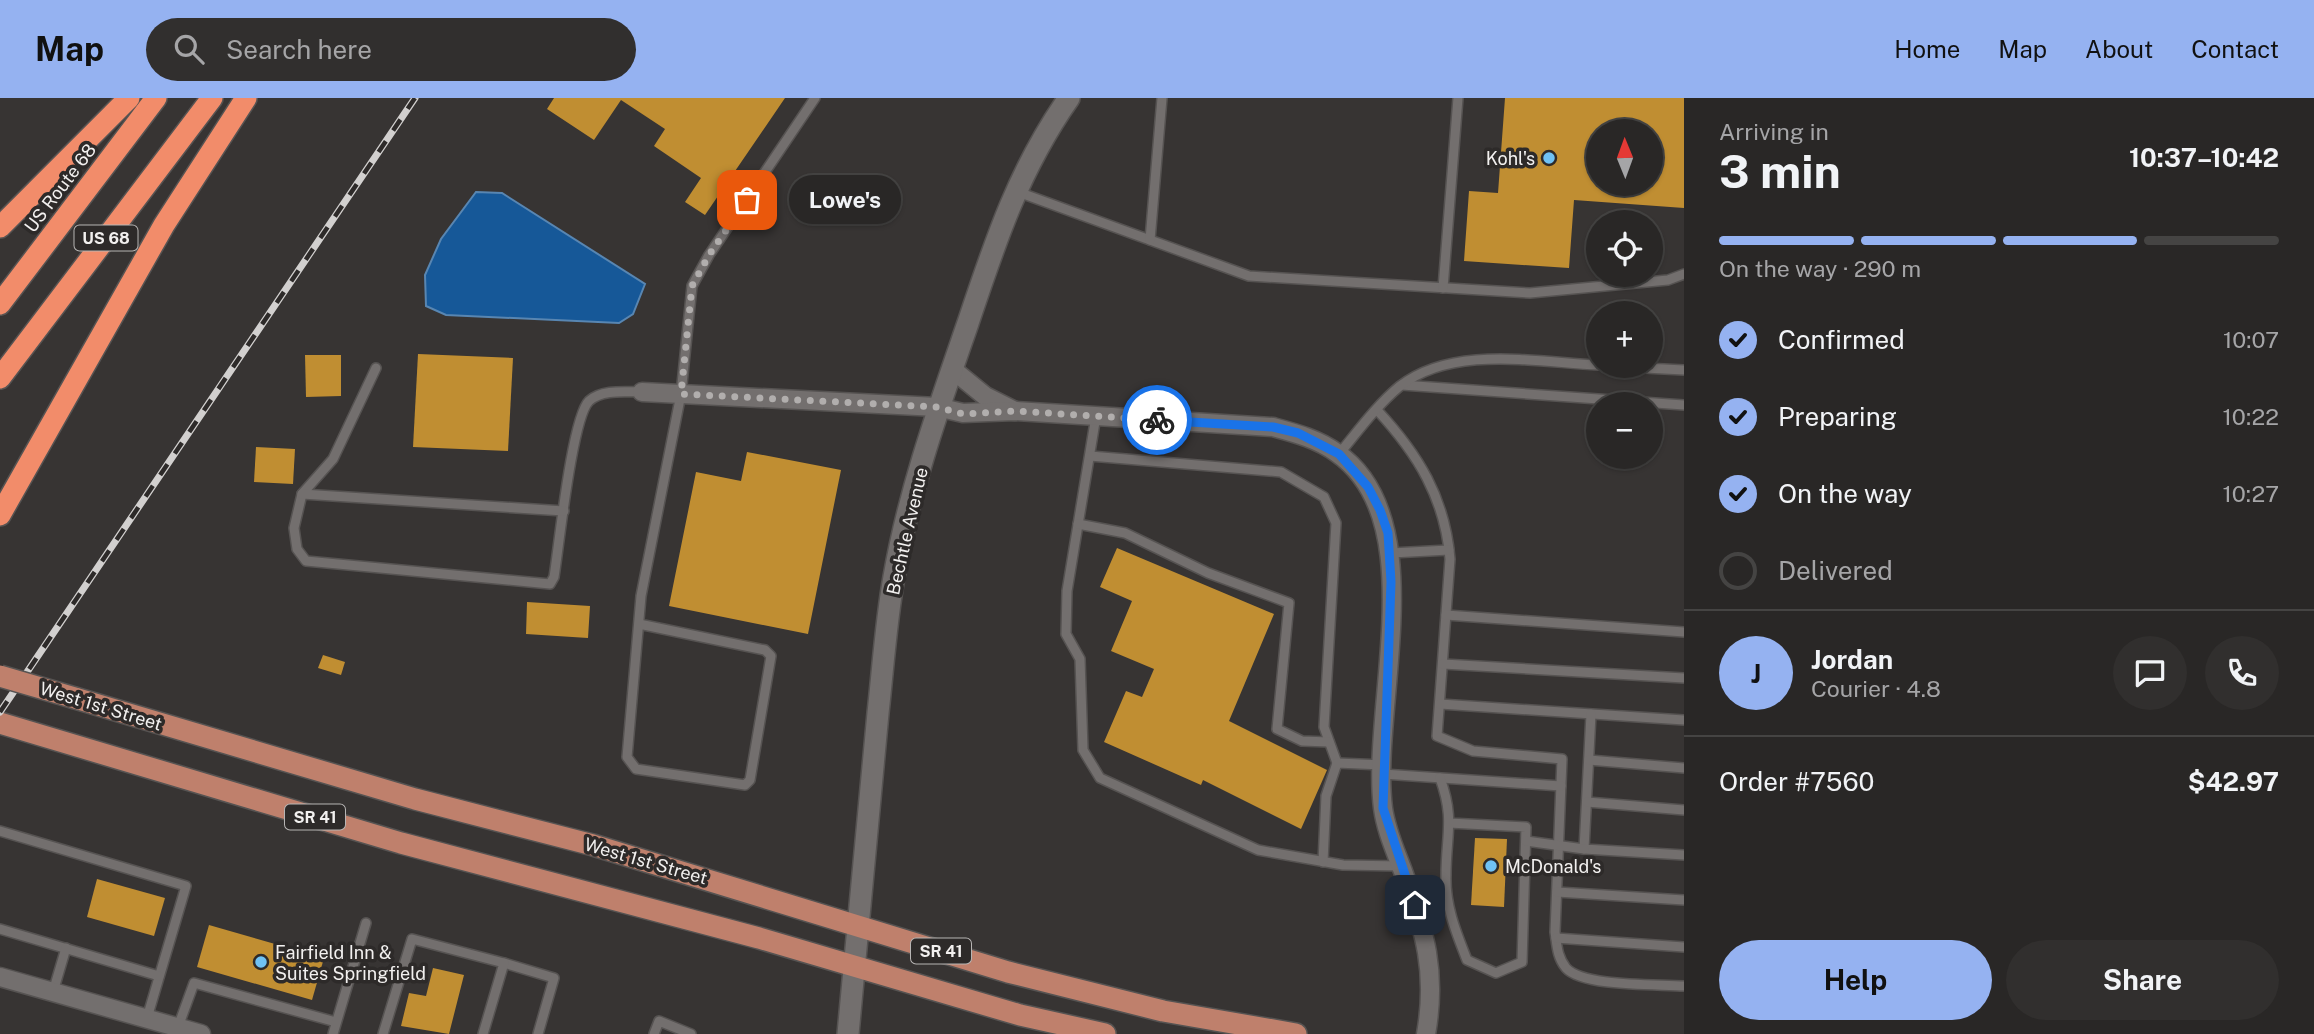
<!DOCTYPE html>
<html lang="en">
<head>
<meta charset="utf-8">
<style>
	:root { --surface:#292726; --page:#312f2e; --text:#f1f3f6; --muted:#a5a5a7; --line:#454443; --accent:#95b2f1 }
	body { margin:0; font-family:"Public Sans",sans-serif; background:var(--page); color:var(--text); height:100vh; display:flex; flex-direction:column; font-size:26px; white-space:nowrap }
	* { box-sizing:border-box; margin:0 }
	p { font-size:23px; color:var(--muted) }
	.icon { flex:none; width:38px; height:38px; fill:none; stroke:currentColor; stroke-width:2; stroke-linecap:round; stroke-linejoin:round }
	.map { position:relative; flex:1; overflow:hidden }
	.panel { display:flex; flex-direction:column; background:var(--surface); width:630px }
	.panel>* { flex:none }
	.needle { width:46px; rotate:359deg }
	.buttons { position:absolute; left:1586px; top:21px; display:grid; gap:14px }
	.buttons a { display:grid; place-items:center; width:77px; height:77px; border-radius:50%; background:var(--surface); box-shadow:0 2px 5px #0004,0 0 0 2px var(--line); font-size:35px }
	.pin { position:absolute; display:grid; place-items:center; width:60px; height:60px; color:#fff; margin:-30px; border-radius:14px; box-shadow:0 4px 10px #0006 }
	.courier { position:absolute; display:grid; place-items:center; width:70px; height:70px; margin:-35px; border:5px solid #1a73e8; border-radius:50%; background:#fff; color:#222; box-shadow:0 2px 9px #0007 }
	.bubble { position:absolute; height:49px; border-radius:24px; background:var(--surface); box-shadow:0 2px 5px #0004,0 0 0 2px var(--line); font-size:23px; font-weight:700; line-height:49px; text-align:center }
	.headline em { font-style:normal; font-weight:700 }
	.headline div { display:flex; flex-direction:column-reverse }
	.headline { display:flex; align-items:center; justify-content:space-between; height:119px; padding:0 35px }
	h1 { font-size:46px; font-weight:700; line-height:52px }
	.bar { display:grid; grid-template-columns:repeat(4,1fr); gap:10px 7px; align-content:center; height:84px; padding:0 35px }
	.bar i { height:9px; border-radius:5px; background:var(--line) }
	.bar .active { background:var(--accent) }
	.bar p { grid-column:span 4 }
	.line { display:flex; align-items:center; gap:18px; padding:0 35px; border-top:2px solid var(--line) }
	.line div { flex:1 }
	.round { display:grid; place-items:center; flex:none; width:74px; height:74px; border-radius:37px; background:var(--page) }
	ol { padding:0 35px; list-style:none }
	li { display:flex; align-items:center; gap:21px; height:77px }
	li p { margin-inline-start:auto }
	li .icon { padding:7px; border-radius:50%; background:var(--accent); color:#111; stroke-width:4 }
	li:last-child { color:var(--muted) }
	li i { width:38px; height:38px; border:4px solid var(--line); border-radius:50% }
	.cta { display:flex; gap:14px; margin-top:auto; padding:14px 35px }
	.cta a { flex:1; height:80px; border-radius:42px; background:var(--accent); color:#111; font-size:28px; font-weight:700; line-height:80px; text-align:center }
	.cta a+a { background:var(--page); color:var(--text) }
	header { display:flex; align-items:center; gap:42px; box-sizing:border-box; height:98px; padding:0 35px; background:var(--accent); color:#111 }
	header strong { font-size:33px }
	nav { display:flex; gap:38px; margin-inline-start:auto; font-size:24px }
	.search { width:490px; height:63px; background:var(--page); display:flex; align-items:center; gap:18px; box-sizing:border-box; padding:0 24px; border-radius:38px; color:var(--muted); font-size:26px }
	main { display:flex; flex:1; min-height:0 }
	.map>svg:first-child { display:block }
</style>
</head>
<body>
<header>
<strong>Map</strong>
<div class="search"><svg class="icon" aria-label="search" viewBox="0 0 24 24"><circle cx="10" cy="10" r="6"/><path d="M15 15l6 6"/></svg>Search here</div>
<nav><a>Home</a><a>Map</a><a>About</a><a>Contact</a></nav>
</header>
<main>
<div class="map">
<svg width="1684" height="936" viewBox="0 0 1684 936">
	<rect width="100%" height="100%" fill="#373433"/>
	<path fill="#165898" stroke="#5886b2" stroke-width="2" d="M476 94 502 95 645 186 633 216 619 225 446 217 426 208 425 177 441 141Z"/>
	<g fill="#c08e32" fill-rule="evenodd">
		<path d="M554 0H785L705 117 685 104 701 80 654 48 665 31 621 2 594 42 547 11Z"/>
		<path d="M1505 0H1684V110L1574 102 1569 170 1464 163 1469 93 1498 95ZM1598 33H1650V86H1598Z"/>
		<path d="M418 256 513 260 508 353 413 349Z"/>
		<path d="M305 257H341V298L306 299Z"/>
		<path d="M256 349 295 351 293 386 254 384Z"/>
		<path d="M747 354 841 372 808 536 669 508 696 374 741 383Z"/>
		<path d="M1117 450 1274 516 1229 623 1327 672 1301 731 1203 682 1201 687 1104 644 1126 593 1142 599 1154 571 1111 553 1132 503 1100 489Z"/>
		<path d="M527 504 590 508 588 540 526 536Z"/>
		<path d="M323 557 345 564 341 577 318 570Z"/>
		<path d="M1475 740 1507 741 1504 809 1471 807Z"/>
		<path d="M97 781 165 800 154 838 87 819Z"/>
		<path d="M209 827 324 860 312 902 197 869Z"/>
		<path d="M433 870 464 877 449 936 401 928 409 895 426 898Z"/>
	</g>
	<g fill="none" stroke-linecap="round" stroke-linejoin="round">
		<defs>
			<g id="lane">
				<path d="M1018 94 1249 178 1530 195 1668 182 1684 176"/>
				<path d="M1150 142 1162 0"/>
				<path d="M1443 190 1458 0"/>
				<path d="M1605 268 1684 272"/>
				<path d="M376 270 333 361 302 396 294 430 297 451 306 463 550 486 554 479C559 448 572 320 589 303 602 291 625 294 642 294"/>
				<path d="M1402 287 1684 307"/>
				<path d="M1377 312C1418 356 1445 400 1450 461L1437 638 1473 653 1562 661 1555 834C1557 847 1557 859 1566 870 1583 889 1657 886 1684 888"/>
				<path d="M1096 318 1067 493 1066 536 1080 561 1083 652 1100 680 1258 752 1343 767 1401 768"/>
				<path d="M1339 356C1358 333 1377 307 1400 288 1453 247 1535 264 1598 267"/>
				<path d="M1090 358 1281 374 1324 399 1336 425 1324 629 1337 665"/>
				<path d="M302 396 564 413"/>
				<path d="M1078 426 1125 435 1208 475 1289 505 1277 631 1302 643 1329 644"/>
				<path d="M1391 455 1449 452"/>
				<path d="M1446 517 1684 534"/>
				<path d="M639 526 765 552 771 558 750 682 745 687 636 671 627 659 641 498 681 296 692 188 709 157 815 0"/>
				<path d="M1443 566 1684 580"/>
				<path d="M1440 606 1684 622"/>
				<path d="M1591 616 1584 751 1684 757"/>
				<path d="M1589 662 1684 670"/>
				<path d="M1383 676 1561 688"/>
				<path d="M1440 680C1455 721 1446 737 1446 777 1445 808 1456 834 1467 862L1496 875 1522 864 1526 729 1449 725"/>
				<path d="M1587 704 1684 712"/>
				<path d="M0 733 186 788 147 920"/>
				<path d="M1526 743 1584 751"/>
				<path d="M1323 764 1326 698 1337 665 1383 667"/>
				<path d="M1557 794 1684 802"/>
				<path d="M0 831 159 878"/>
				<path d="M1556 840 1684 849"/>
				<path d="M504 865 554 880 538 936"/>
				<path d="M53 894 66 850"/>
				<path d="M178 929 194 885 336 924"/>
				<path d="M333 936 366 825"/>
				<path d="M383 936 412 841 504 865 483 936"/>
				<path d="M654 936 659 923 691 936"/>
			</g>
			<g id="street">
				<path d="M952 271 985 298 1015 313"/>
				<path d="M642 294 937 309 963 315 1015 313 1273 329C1295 335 1318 341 1337 355 1434 422 1370 610 1383 710 1386 733 1396 754 1404 776 1425 834 1437 874 1426 936"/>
				<path d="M0 879 201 936"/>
			</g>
			<path id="secondary" d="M848 936C857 829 867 722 878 615 883 570 886 523 894 479 909 392 939 309 968 225 995 144 1019 71 1069 0"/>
			<g id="primary">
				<path d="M75 600 415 701 593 747 1008 874 1163 913 1296 936"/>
				<path d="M0 625 401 745 759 840 1020 917 1105 936"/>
			</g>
			<g id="highway">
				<path d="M0 129 129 0"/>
				<path d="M0 206 156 0"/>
				<path d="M0 280 212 0"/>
				<path d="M0 417 164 127 246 0"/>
			</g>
		</defs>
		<use href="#lane" stroke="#565352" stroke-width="12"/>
		<use href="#street" stroke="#565352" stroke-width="21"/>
		<use href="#secondary" stroke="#565352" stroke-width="24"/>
		<use href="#primary" stroke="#565352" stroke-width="24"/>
		<use href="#highway" stroke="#565352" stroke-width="24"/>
		<use href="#lane" stroke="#736f6e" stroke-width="9"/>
		<use href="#street" stroke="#736f6e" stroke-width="18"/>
		<use href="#secondary" stroke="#736f6e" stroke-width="21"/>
		<use href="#primary" stroke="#bf806c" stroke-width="21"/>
		<use href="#highway" stroke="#f28c6a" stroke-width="21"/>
		<defs>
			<path id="rail" d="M0 614 415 0"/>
		</defs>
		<use href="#rail" stroke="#d2d0cf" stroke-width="7"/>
		<use href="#rail" stroke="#2d2a29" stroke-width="4.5" stroke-dasharray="13" stroke-linecap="butt"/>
		<defs>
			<path id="primary-bridge" d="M0 578 75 600"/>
		</defs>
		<use href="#primary-bridge" stroke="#565352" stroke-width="24" stroke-linecap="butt"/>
		<use href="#primary-bridge" stroke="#bf806c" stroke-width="21"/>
	</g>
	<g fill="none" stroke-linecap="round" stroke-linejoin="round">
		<path stroke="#b1aead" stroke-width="7" stroke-dasharray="0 12.6" d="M747 102 709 157 692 188 681 296 937 309 963 316 1015 313 1157 322"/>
		<path stroke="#1a73e8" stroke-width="9" d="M1157 322 1273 329 1298 335 1339 356 1368 389 1380 412 1388 435 1391 484 1383 710 1415 807"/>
	</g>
	<g fill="#70c2f4" stroke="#2d2a29" stroke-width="2.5">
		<circle cx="1549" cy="60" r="7"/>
		<circle cx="1491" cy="768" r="7"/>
		<circle cx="261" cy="864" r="7"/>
	</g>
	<g text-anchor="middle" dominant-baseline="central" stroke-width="7" stroke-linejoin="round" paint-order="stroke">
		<g fill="#2d2a29" stroke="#b7b5b4" stroke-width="2">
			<rect x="74.5" y="127.5" width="63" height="25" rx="5"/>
			<rect x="285" y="706.5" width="60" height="25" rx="5"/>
			<rect x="911" y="840.5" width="60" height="25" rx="5"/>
		</g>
		<g font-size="16" font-weight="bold" fill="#f2f0ef">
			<text x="106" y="140">US 68</text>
			<text x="315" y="719">SR 41</text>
			<text x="941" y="853">SR 41</text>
		</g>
		<g font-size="18" fill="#f2f0ef" stroke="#2d2a29" text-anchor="start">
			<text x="1535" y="60" text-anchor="end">Kohl's</text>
			<text x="1505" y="768">McDonald's</text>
			<text x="275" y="854">Fairfield Inn &amp;<tspan x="275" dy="21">Suites Springfield</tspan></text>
		</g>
		<g font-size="18" fill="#f2f0ef" stroke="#2d2a29">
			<text transform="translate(60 90) rotate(-53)">US Route 68</text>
			<text transform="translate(907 433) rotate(-77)">Bechtle Avenue</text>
			<text transform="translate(101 608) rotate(17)">West 1st Street</text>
			<text transform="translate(646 763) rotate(16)">West 1st Street</text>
		</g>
	</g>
</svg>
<div class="buttons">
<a><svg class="needle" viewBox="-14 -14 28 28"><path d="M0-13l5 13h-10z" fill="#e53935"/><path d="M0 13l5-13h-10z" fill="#a5a5a7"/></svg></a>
<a><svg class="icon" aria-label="locate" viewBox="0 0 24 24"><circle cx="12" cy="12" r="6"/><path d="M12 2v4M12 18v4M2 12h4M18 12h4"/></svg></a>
<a>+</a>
<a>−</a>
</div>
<div class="pin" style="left:747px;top:102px;background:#ea580c"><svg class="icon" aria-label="bag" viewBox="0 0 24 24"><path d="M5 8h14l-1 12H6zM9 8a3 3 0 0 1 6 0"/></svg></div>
<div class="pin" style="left:1415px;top:807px;background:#1f2937"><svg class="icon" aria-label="home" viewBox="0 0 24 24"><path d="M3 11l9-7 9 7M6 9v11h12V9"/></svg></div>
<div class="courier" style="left:1157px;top:322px"><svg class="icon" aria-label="bike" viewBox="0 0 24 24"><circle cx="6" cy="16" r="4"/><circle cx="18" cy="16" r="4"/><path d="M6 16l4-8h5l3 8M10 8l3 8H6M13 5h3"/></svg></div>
<div class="bubble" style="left:789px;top:77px;width:112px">Lowe's</div>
</div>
<section class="panel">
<div class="headline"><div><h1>3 min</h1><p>Arriving in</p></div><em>10:37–10:42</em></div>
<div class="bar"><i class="active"></i><i class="active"></i><i class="active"></i><i></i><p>On the way · 290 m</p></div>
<ol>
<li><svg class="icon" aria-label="check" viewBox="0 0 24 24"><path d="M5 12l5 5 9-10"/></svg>Confirmed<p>10:07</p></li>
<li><svg class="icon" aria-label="check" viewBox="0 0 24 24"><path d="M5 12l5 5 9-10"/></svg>Preparing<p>10:22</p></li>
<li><svg class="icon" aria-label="check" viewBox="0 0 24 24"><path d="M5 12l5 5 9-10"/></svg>On the way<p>10:27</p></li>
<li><i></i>Delivered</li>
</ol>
<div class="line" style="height:126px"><b class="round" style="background:var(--accent);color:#111">J</b><div><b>Jordan</b><p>Courier · 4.8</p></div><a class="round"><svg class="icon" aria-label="chat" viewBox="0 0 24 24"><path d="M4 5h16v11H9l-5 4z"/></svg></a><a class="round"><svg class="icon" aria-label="phone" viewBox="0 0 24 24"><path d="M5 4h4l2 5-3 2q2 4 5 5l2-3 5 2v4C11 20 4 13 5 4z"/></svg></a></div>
<div class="line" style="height:91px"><div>Order #7560</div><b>$42.97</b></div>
<div class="cta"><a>Help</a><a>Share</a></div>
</section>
</main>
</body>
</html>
